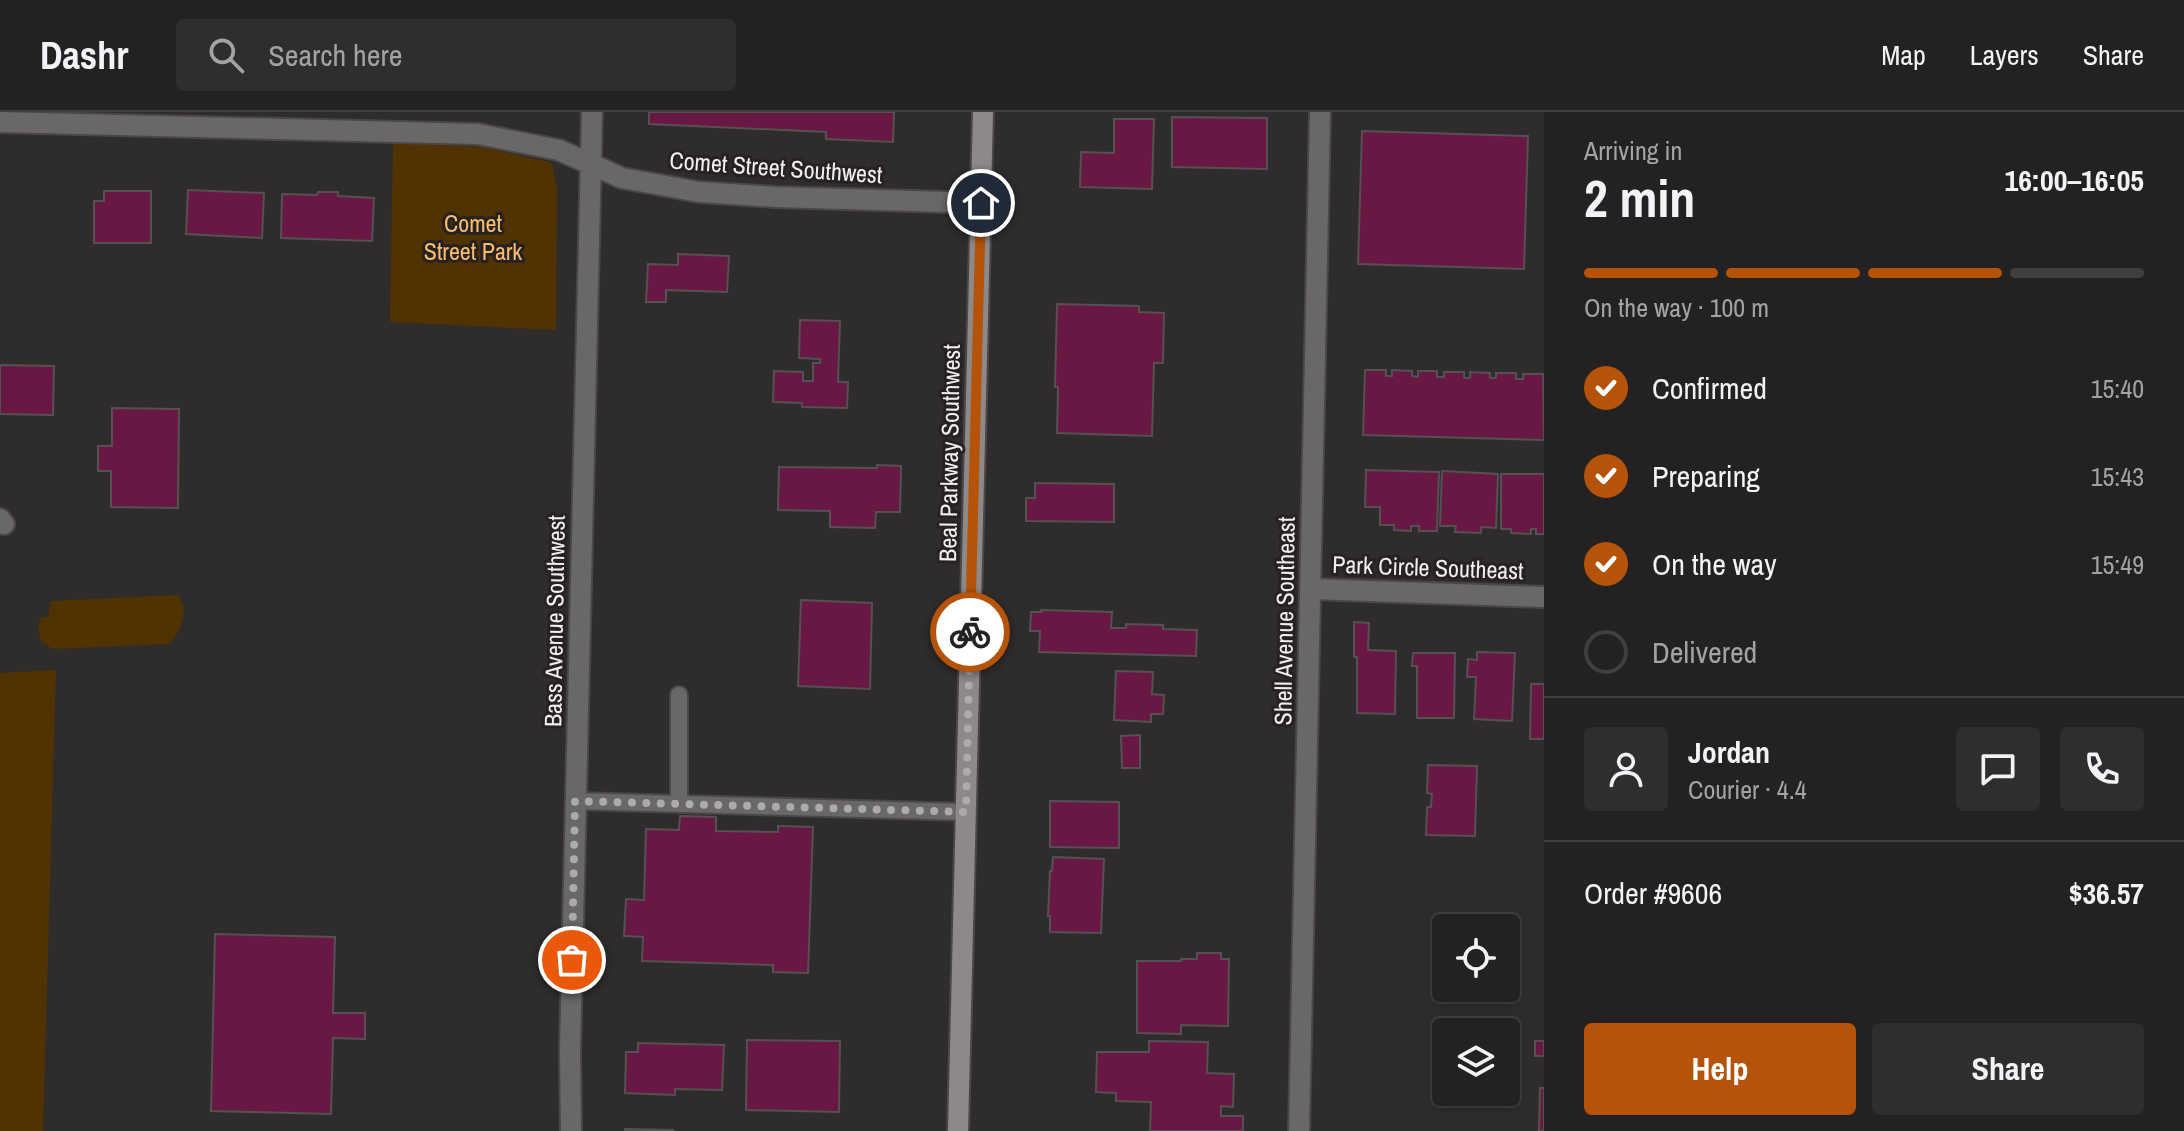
<!DOCTYPE html>
<html lang="en">
<head>
<meta charset="utf-8">
<style>
	:root { --surface:#232121; --page:#2f2e2e; --text:#f1f3f6; --muted:#a3a3a5; --line:#403e3f; --accent:#b45309 }
	body { margin:0; font-family:"Archivo Narrow",sans-serif; background:var(--page); color:var(--text); height:100vh; display:flex; flex-direction:column; font-size:30px; white-space:nowrap }
	* { box-sizing:border-box; margin:0 }
	p { font-size:26px; color:var(--muted) }
	.icon { flex:none; width:44px; height:44px; fill:none; stroke:currentColor; stroke-width:2; stroke-linecap:round; stroke-linejoin:round }
	.map { position:relative; flex:1; overflow:hidden }
	.side { display:flex; flex-direction:column; background:var(--surface); width:640px }
	.side>* { flex:none }
	.fabs { position:absolute; left:1432px; top:802px; display:grid; gap:16px }
	.fabs a { display:grid; place-items:center; width:88px; height:88px; border-radius:8px; background:var(--surface); box-shadow:0 4px 12px #0003,0 0 0 2px var(--line); font-size:40px }
	.pin { position:absolute; display:grid; place-items:center; width:68px; height:68px; color:#fff; margin:-34px; border:4px solid #fff; border-radius:50%; box-shadow:0 2px 8px #0007 }
	.courier { position:absolute; display:grid; place-items:center; width:80px; height:80px; margin:-40px; border:6px solid #b45309; border-radius:50%; background:#fff; color:#222; box-shadow:0 2px 10px #0007 }
	.headline em { font-style:normal; font-weight:800 }
	.headline div { display:flex; flex-direction:column-reverse }
	.headline { display:flex; align-items:center; justify-content:space-between; height:136px; padding:0 40px }
	h1 { font-size:52px; font-weight:800; line-height:60px }
	.bar { display:grid; grid-template-columns:repeat(4,1fr); gap:12px 8px; align-content:center; height:96px; padding:0 40px }
	.bar i { height:10px; border-radius:6px; background:var(--line) }
	.bar .on { background:var(--accent) }
	.bar p { grid-column:span 4 }
	.line { display:flex; align-items:center; gap:20px; padding:0 40px; border-top:2px solid var(--line) }
	.line div { flex:1 }
	.round { display:grid; place-items:center; flex:none; width:84px; height:84px; border-radius:8px; background:var(--page) }
	ol { padding:0 40px; list-style:none }
	li { display:flex; align-items:center; gap:24px; height:88px }
	li p { margin-inline-start:auto }
	li .icon { padding:8px; border-radius:50%; background:var(--accent); color:#fff; stroke-width:4 }
	li:last-child { color:var(--muted) }
	li i { width:44px; height:44px; border:4px solid var(--line); border-radius:50% }
	.cta { display:flex; gap:16px; margin-top:auto; padding:16px 40px }
	.cta a { flex:1; height:92px; border-radius:8px; background:var(--accent); color:#fff; font-size:32px; font-weight:800; line-height:92px; text-align:center }
	.cta a+a { background:var(--page); color:var(--text) }
	header { display:flex; align-items:center; gap:48px; box-sizing:border-box; height:112px; padding:0 40px; background:var(--surface); border-bottom:2px solid var(--line) }
	header strong { font-size:38px }
	nav { display:flex; gap:44px; margin-inline-start:auto; font-size:28px }
	.search { width:560px; height:72px; background:var(--page); display:flex; align-items:center; gap:20px; box-sizing:border-box; padding:0 28px; border-radius:8px; color:var(--muted); font-size:30px }
	main { display:flex; flex:1; min-height:0 }
	.map>svg:first-child { display:block }
</style>
</head>
<body>
<header>
<strong>Dashr</strong>
<div class="search"><svg class="icon" aria-label="search" viewBox="0 0 24 24"><circle cx="10" cy="10" r="6"/><path d="M15 15l6 6"/></svg>Search here</div>
<nav><a>Map</a><a>Layers</a><a>Share</a></nav>
</header>
<main>
<div class="map">
<svg width="1544" height="1019" viewBox="0 0 1544 1019">
	<rect width="100%" height="100%" fill="#2f2c2c"/>
	<g fill="#513201">
		<path d="M393 31 483 35 552 51 557 76 556 218 390 210Z"/>
		<path d="M178 483C190 501 181 516 170 532L52 537 40 527 38 512 42 505H48L51 489Z"/>
		<path d="M56 558 43 1019H0V561Z"/>
	</g>
	<g fill="#681842" stroke="#555152" stroke-width="2">
		<path d="M649 0H894L893 30 826 27V20L649 12Z"/>
		<path d="M1172 5 1267 6V57L1172 55Z"/>
		<path d="M1114 7H1154L1152 77 1080 75 1081 40 1114 41Z"/>
		<path d="M1362 19 1528 24 1524 157 1358 152Z"/>
		<path d="M188 78 264 81 262 126 186 122Z"/>
		<path d="M104 79H151V131H94V89H104Z"/>
		<path d="M318 80H338V84L374 86 372 129 281 126 282 82 317 83Z"/>
		<path d="M678 142 729 144 727 180 666 178V190H646L648 152 678 153Z"/>
		<path d="M1057 192 1139 194V200L1164 201 1163 251H1154L1152 324 1057 321 1058 275H1055Z"/>
		<path d="M800 208 840 209 838 270H848L847 296 802 295V291L773 290 774 259 803 260V269H813V251H820V247L799 246Z"/>
		<path d="M0 253 54 254 53 303 0 302Z"/>
		<path d="M1365 258H1386V264H1392V258L1412 259V264L1418 265V259H1437V265H1444V260H1464V266H1470V260L1490 261V266H1496V261H1516V267H1523V262H1543L1544 328 1363 323Z"/>
		<path d="M112 296 179 297 178 396 111 395V359H98V334H112Z"/>
		<path d="M877 353 901 354V357L900 400H876L875 416 830 415V399L778 398 779 355 877 356Z"/>
		<path d="M1366 358 1439 360 1437 419H1419V414H1411V419L1394 418V413H1380V395H1365Z"/>
		<path d="M1442 359 1498 362 1496 416 1481 415V421L1455 420 1456 414H1440Z"/>
		<path d="M1501 362H1544V422H1536V417H1531V422L1511 421V417H1501Z"/>
		<path d="M1035 371 1114 372V410L1026 409V386H1035Z"/>
		<path d="M801 488 872 491 870 577 798 574Z"/>
		<path d="M1041 498 1112 500 1111 516H1126V512L1163 513V517L1197 518 1196 544 1039 540 1040 519H1030L1031 500H1041Z"/>
		<path d="M1354 510 1369 511 1368 538 1396 539 1395 602 1357 601V545H1354Z"/>
		<path d="M1477 540 1515 541 1512 609 1474 607 1476 565H1467L1468 547 1477 548Z"/>
		<path d="M1413 541H1455L1454 606H1417V554H1412Z"/>
		<path d="M1116 559 1153 560 1152 582 1164 583 1163 602H1151V610L1114 608Z"/>
		<path d="M1531 572H1544V627H1530Z"/>
		<path d="M1140 623V656H1122L1121 624Z"/>
		<path d="M1428 653 1477 654 1475 724 1426 723 1427 695H1431L1432 682 1427 681Z"/>
		<path d="M1050 689 1119 690V736L1050 735Z"/>
		<path d="M680 704 716 705V719L778 720V714L813 715 808 861 773 860V853L642 849 643 825 624 824 626 787 644 788 646 717 679 718Z"/>
		<path d="M1053 745 1104 747 1101 821 1050 820V804H1048L1050 759H1052Z"/>
		<path d="M215 822 335 825 333 901H365V927L333 926 331 1002 211 999Z"/>
		<path d="M1197 841H1221V847H1229L1228 914 1181 913V922L1137 921V849H1181V847H1197Z"/>
		<path d="M747 928 840 929 839 1000 746 998Z"/>
		<path d="M1149 929 1208 930 1207 961 1234 962 1233 995 1221 994V1004H1243V1019H1150L1151 990 1116 989V981L1096 980 1097 940H1149Z"/>
		<rect x="1535" y="929" width="9" height="15"/>
		<path d="M638 931 724 933 722 978 675 977V983L625 981 626 940H638Z"/>
		<path d="M1540 976H1544V1019H1539Z"/>
		<path d="M625 1017 674 1018 625 1019Z"/>
	</g>
	<g fill="none" stroke-linecap="round" stroke-linejoin="round">
		<defs>
			<g id="service">
				<path d="M575 689 966 700"/>
				<path d="M679 692V583"/>
			</g>
			<g id="minor">
				<path d="M0 10 478 22 559 38 622 66 699 80 776 85 981 91"/>
				<path d="M0 407 4 412"/>
				<path d="M1311 477 1544 485"/>
				<path d="M571 1019 570 939 592 0"/>
				<path d="M1299 1019 1320 0"/>
			</g>
			<path id="secondary" d="M958 1019 983 0"/>
		</defs>
		<use href="#service" stroke="#4a4747" stroke-width="20"/>
		<use href="#minor" stroke="#4a4747" stroke-width="24"/>
		<use href="#secondary" stroke="#4a4747" stroke-width="24"/>
		<use href="#service" stroke="#6a6867" stroke-width="16"/>
		<use href="#minor" stroke="#6a6867" stroke-width="20"/>
		<use href="#secondary" stroke="#8c8988" stroke-width="20"/>
	</g>
	<g fill="none" stroke-linecap="round" stroke-linejoin="round">
		<path stroke="#acaaaa" stroke-width="8" stroke-dasharray="0 14.4" d="M572 848 575 689 966 700 970 520"/>
		<path stroke="#b45309" stroke-width="10" d="M970 520 981 91"/>
	</g>
	<g text-anchor="middle" dominant-baseline="central" stroke-width="6" stroke-linejoin="round" paint-order="stroke">
		<g font-size="24" fill="#f0eeee" stroke="#262222">
			<text transform="translate(776 55) rotate(4)">Comet Street Southwest</text>
			<text transform="translate(949 341) rotate(-89)">Beal Parkway Southwest</text>
			<text transform="translate(1428 455) rotate(2)">Park Circle Southeast</text>
			<text transform="translate(554 509) rotate(-89)">Bass Avenue Southwest</text>
			<text transform="translate(1284 509) rotate(-89)">Shell Avenue Southeast</text>
		</g>
		<g font-size="24" fill="#fabc6d" stroke="#262222">
			<text x="473" y="111">Comet<tspan x="473" dy="28">Street Park</tspan></text>
		</g>
	</g>
</svg>
<div class="fabs">
<a><svg class="icon" aria-label="locate" viewBox="0 0 24 24"><circle cx="12" cy="12" r="6"/><path d="M12 2v4M12 18v4M2 12h4M18 12h4"/></svg></a>
<a><svg class="icon" aria-label="layers" viewBox="0 0 24 24"><path d="M12 4l9 5-9 5-9-5zM3 14l9 5 9-5"/></svg></a>
</div>
<div class="pin" style="left:572px;top:848px;background:#ea580c"><svg class="icon" aria-label="bag" viewBox="0 0 24 24"><path d="M5 8h14l-1 12H6zM9 8a3 3 0 0 1 6 0"/></svg></div>
<div class="pin" style="left:981px;top:91px;background:#1f2937"><svg class="icon" aria-label="home" viewBox="0 0 24 24"><path d="M3 11l9-7 9 7M6 9v11h12V9"/></svg></div>
<div class="courier" style="left:970px;top:520px"><svg class="icon" aria-label="bike" viewBox="0 0 24 24"><circle cx="6" cy="16" r="4"/><circle cx="18" cy="16" r="4"/><path d="M6 16l4-8h5l3 8M10 8l3 8H6M13 5h3"/></svg></div>
</div>
<section class="side">
<div class="headline"><div><h1>2 min</h1><p>Arriving in</p></div><em>16:00–16:05</em></div>
<div class="bar"><i class="on"></i><i class="on"></i><i class="on"></i><i></i><p>On the way · 100 m</p></div>
<ol>
<li><svg class="icon" aria-label="check" viewBox="0 0 24 24"><path d="M5 12l5 5 9-10"/></svg>Confirmed<p>15:40</p></li>
<li><svg class="icon" aria-label="check" viewBox="0 0 24 24"><path d="M5 12l5 5 9-10"/></svg>Preparing<p>15:43</p></li>
<li><svg class="icon" aria-label="check" viewBox="0 0 24 24"><path d="M5 12l5 5 9-10"/></svg>On the way<p>15:49</p></li>
<li><i></i>Delivered</li>
</ol>
<div class="line" style="height:144px"><a class="round"><svg class="icon" aria-label="person" viewBox="0 0 24 24"><circle cx="12" cy="8" r="4"/><path d="M4 21q1-7 8-7t8 7"/></svg></a><div><b>Jordan</b><p>Courier · 4.4</p></div><a class="round"><svg class="icon" aria-label="chat" viewBox="0 0 24 24"><path d="M4 5h16v11H9l-5 4z"/></svg></a><a class="round"><svg class="icon" aria-label="phone" viewBox="0 0 24 24"><path d="M5 4h4l2 5-3 2q2 4 5 5l2-3 5 2v4C11 20 4 13 5 4z"/></svg></a></div>
<div class="line" style="height:104px"><div>Order #9606</div><b>$36.57</b></div>
<div class="cta"><a>Help</a><a>Share</a></div>
</section>
</main>
</body>
</html>
